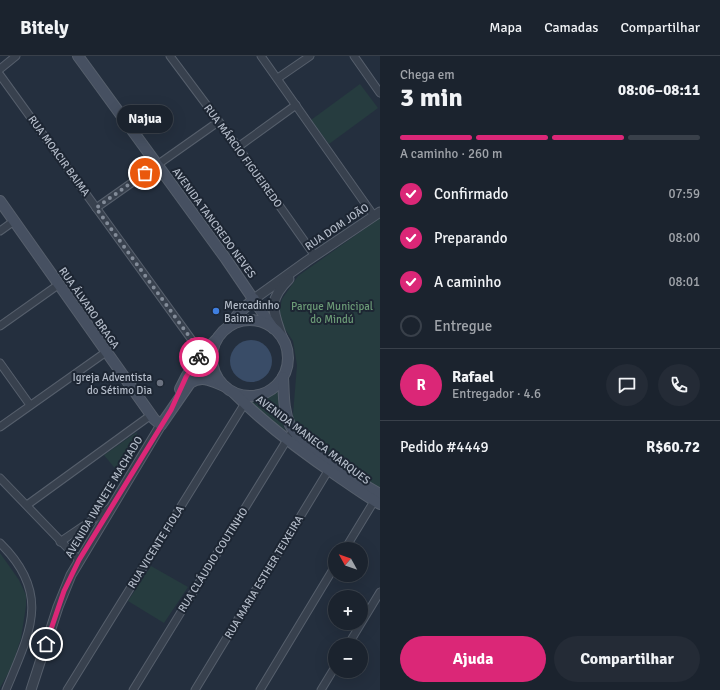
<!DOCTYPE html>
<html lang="pt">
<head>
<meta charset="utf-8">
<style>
	:root { --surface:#1b232e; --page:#242b36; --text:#f1f3f6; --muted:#a0a4aa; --line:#39404a; --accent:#db2777 }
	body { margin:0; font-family:Signika,sans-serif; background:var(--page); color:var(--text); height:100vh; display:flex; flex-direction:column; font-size:15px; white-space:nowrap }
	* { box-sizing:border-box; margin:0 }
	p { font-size:13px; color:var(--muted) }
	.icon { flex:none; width:22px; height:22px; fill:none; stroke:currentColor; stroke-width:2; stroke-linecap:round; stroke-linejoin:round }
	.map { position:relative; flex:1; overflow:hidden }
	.panel { display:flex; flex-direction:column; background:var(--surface); width:340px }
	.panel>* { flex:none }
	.needle { width:26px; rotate:310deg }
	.tools { position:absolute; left:328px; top:486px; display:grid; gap:8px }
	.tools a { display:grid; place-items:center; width:40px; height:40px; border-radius:50%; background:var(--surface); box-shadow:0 4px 16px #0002,0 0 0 1px var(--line); font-size:20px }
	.pin { position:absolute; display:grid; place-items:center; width:34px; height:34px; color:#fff; margin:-17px; border:2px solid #fff; border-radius:50%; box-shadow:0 1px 4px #0007 }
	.courier { position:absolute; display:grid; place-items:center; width:40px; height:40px; margin:-20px; border:3px solid #db2777; border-radius:50%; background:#fff; color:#222; box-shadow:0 1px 5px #0007 }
	.bubble { position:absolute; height:28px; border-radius:14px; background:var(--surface); box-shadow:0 4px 16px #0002,0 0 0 1px var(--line); font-size:13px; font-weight:700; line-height:28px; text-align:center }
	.headline em { font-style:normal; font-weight:700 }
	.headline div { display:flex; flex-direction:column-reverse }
	.headline { display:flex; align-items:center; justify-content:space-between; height:68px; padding:0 20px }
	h1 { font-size:26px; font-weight:700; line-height:30px }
	.bar { display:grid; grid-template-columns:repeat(4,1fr); gap:6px 4px; align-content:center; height:48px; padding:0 20px }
	.bar i { height:5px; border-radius:3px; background:var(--line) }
	.bar .current { background:var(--accent) }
	.bar p { grid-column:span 4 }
	.line { display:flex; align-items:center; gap:10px; padding:0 20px; border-top:1px solid var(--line) }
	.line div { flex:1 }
	.round { display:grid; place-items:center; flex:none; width:42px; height:42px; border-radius:21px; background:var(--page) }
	ol { padding:0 20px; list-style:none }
	li { display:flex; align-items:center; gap:12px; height:44px }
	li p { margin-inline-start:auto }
	li .icon { padding:4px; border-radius:50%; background:var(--accent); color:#fff; stroke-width:4 }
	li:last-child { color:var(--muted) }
	li i { width:22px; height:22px; border:2px solid var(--line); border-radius:50% }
	.primary-button { display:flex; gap:8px; margin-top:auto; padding:8px 20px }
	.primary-button a { flex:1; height:46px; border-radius:24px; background:var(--accent); color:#fff; font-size:16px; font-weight:700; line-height:46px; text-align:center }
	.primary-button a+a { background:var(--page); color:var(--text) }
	header { display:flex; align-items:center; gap:24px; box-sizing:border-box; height:56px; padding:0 20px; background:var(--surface); border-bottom:1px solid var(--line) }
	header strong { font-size:19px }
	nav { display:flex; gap:22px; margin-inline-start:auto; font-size:14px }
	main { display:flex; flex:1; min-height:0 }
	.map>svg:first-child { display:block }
</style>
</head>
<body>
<header>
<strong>Bitely</strong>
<nav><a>Mapa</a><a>Camadas</a><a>Compartilhar</a></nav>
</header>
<main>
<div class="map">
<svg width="380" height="634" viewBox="0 0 380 634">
	<rect width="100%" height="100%" fill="#242f3e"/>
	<g fill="#263c3f">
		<path d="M360 28 378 52 329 88 311 64Z"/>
		<path d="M380 162V436L330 405 292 371 297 309 293 285 281 267 279 257 282 243 298 220Z"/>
		<path d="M279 330 278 358 287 378 242 343C262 343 263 343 279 330Z"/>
		<path d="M137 376 135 387 118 416 104 399Z"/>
		<path d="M0 497 19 524 26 539V550L21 582 12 610 0 632Z"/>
		<path d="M151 510 188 531 164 567 128 545Z"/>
	</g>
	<circle fill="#394c67" cx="251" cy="305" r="21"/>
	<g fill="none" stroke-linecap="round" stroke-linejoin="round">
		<defs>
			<g id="minor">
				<path d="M170 0 238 91 315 200"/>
				<path d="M261 0 374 160"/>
				<path d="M354 0 380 37"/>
				<path d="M0 13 16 0"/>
				<path d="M0 19 202 298"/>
				<path d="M278 22 310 0"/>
				<path d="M238 91 296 49"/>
				<path d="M96 152 218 66"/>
				<path d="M0 175 14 165"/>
				<path d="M0 270 58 229"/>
				<path d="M0 307 30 349"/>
				<path d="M0 371 106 296"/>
				<path d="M0 422 79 504"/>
				<path d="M27 449 151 359"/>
				<path d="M60 486 110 452"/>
				<path d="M0 487C52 538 30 576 6 634"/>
				<path d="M345 493 376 442"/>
				<path d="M348 589 380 536"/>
				<path d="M67 634 245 347"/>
				<path d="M133 634 293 374"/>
				<path d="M195 634 331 410"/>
				<path d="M260 634 335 510"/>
				<path d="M321 634 335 611"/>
			</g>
			<g id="tertiary">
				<path d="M254 243 307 205 380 156"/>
				<path d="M282 281C273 254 267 245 289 223"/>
				<path d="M31 634 58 551 71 519 161 369"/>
			</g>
			<g id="secondary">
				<path d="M78 0 226 203 273 272"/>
				<path d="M0 145 154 363 161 369 190 327C202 319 212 325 224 330"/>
				<circle cx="250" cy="302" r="38"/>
				<path d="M229 269 241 255 254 243"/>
				<path d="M283 321C284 337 283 354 290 369 300 390 358 426 380 438"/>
				<path d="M180 333C188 315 201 298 216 284"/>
				<path d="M234 337C265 368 302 396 339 421 352 430 366 440 380 448"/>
			</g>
		</defs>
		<use href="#minor" stroke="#565f6c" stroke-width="9"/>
		<use href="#tertiary" stroke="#565f6c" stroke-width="11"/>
		<use href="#secondary" stroke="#565f6c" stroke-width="12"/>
		<use href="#minor" stroke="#38414e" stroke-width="7"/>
		<use href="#tertiary" stroke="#38414e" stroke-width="9"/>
		<use href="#secondary" stroke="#465061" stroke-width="10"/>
	</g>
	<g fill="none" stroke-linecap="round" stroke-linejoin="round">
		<path stroke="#828b98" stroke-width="4" stroke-dasharray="0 7.2" d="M145 117 96 152 202 298 199 301"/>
		<path stroke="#db2777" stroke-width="5" d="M46 588 64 535 79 504 171 354 186 321 199 301"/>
	</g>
	<circle fill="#3f7fe0" stroke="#1d2633" stroke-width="1.5" cx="216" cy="255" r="4"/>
	<circle fill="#6b7280" stroke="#1d2633" stroke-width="1.5" cx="160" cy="327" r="4"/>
	<g text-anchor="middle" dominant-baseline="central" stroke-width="4" stroke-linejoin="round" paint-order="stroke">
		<g font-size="11" fill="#b4bcc9" stroke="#1d2633">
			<text transform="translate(59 100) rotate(54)">RUA MOACIR BAIMA</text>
			<text transform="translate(243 100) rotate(54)">RUA MÁRCIO FIGUEIREDO</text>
			<text transform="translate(214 167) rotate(54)">AVENIDA TANCREDO NEVES</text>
			<text transform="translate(337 171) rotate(-34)">RUA DOM JOÃO</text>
			<text transform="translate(89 252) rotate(55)">RUA ÁLVARO BRAGA</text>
			<text transform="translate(313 384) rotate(37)">AVENIDA MANECA MARQUES</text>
			<text transform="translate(104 441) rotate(-59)">AVENIDA IVANETE MACHADO</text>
			<text transform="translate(156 491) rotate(-58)">RUA VICENTE FIOLA</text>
			<text transform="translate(213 504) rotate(-58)">RUA CLÁUDIO COUTINHO</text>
			<text transform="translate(264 521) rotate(-59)">RUA MARIA ESTHER TEIXEIRA</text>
		</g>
		<g font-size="11" fill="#b4bcc9" stroke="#1d2633" text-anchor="start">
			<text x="224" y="249">Mercadinho<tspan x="224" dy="13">Baima</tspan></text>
			<text x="152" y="321" text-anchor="end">Igreja Adventista<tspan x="152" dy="13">do Sétimo Dia</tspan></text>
		</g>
		<g font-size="11" fill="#6b9a76" stroke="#1d2633">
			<text x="332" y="250">Parque Municipal<tspan x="332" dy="13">do Mindú</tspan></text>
		</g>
	</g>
</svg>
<div class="tools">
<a><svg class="needle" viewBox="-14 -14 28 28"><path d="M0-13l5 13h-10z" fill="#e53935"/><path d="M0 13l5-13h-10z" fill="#a0a4aa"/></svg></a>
<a>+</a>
<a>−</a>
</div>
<div class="pin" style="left:145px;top:117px;background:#ea580c"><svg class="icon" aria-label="bag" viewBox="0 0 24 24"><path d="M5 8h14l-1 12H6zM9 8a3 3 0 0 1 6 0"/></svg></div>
<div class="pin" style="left:46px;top:588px;background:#1f2937"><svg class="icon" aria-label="home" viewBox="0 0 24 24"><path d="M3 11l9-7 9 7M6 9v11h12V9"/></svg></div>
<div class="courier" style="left:199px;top:301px"><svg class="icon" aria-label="bike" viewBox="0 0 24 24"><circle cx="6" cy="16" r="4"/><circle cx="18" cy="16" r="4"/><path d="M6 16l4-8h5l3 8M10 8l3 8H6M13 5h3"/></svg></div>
<div class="bubble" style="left:117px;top:49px;width:56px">Najua</div>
</div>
<section class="panel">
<div class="headline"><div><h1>3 min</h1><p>Chega em</p></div><em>08:06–08:11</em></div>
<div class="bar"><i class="current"></i><i class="current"></i><i class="current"></i><i></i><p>A caminho · 260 m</p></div>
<ol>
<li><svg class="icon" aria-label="check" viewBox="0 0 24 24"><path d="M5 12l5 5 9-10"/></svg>Confirmado<p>07:59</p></li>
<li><svg class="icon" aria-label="check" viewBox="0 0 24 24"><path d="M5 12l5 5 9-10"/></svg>Preparando<p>08:00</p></li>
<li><svg class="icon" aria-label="check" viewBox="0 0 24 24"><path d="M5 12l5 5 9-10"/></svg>A caminho<p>08:01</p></li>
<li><i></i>Entregue</li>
</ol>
<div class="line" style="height:72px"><b class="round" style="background:var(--accent);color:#fff">R</b><div><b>Rafael</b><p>Entregador · 4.6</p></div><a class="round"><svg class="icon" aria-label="chat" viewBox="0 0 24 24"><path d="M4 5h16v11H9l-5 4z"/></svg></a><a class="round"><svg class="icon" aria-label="phone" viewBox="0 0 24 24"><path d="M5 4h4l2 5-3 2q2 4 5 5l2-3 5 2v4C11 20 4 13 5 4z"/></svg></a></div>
<div class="line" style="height:52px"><div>Pedido #4449</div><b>R$60.72</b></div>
<div class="primary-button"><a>Ajuda</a><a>Compartilhar</a></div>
</section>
</main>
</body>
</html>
